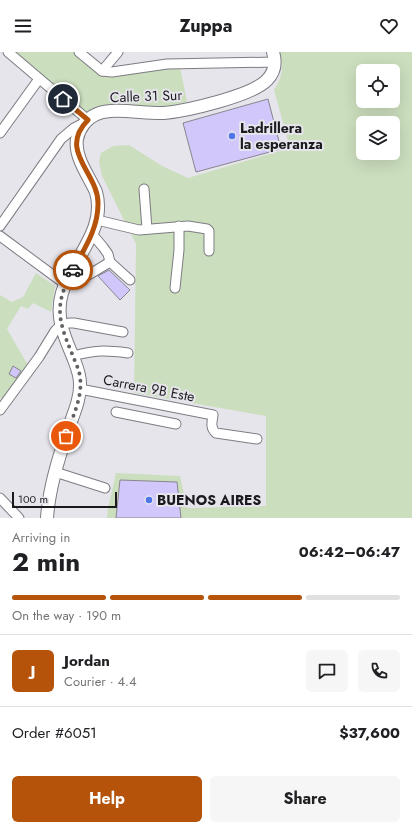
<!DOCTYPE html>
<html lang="en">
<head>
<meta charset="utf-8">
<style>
	:root { --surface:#fff; --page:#f6f6f6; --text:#202124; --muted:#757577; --line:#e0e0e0; --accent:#b45309 }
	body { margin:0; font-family:Jost,sans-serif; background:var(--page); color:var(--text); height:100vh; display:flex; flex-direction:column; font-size:15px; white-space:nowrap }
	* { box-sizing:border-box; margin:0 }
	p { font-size:13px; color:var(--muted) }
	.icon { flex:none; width:22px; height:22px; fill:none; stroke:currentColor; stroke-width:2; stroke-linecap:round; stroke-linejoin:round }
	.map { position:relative; height:466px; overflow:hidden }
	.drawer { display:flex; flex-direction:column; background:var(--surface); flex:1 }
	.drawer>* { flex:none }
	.controls { position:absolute; left:356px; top:12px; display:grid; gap:8px }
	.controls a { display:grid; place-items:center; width:44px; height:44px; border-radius:6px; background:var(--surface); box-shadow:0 4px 16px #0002; font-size:20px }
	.scale { position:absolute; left:12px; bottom:10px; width:105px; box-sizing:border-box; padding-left:4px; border:2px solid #1b1b1e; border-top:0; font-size:11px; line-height:14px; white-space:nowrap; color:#1b1b1e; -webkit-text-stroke:3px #e6e5ec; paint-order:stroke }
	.pin { position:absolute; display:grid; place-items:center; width:34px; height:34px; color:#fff; margin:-17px; border:2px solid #fff; border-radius:50%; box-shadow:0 1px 4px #0007 }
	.courier { position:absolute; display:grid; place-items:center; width:40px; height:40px; margin:-20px; border:3px solid #b45309; border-radius:50%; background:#fff; color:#222; box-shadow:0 1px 5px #0007 }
	.summary em { font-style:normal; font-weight:700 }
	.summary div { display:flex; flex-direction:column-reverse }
	.summary { display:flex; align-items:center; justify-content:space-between; height:68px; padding:0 12px }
	h1 { font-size:26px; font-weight:700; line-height:30px }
	.bar { display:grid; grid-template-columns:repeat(4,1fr); gap:6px 4px; align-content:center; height:48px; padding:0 12px }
	.bar i { height:5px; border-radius:3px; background:var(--line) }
	.bar .on { background:var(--accent) }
	.bar p { grid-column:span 4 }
	.line { display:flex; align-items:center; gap:10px; padding:0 12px; border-top:1px solid var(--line) }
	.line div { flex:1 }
	.round { display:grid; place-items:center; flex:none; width:42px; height:42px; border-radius:6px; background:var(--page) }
	.action { display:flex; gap:8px; margin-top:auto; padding:8px 12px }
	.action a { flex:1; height:46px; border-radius:6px; background:var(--accent); color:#fff; font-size:16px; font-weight:700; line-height:46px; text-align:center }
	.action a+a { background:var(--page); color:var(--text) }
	header { display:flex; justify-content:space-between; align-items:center; height:52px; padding:0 12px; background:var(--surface); font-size:18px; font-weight:700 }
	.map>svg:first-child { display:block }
</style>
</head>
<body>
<header><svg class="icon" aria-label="menu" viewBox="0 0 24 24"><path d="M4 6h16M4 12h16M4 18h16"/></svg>Zuppa<svg class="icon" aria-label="heart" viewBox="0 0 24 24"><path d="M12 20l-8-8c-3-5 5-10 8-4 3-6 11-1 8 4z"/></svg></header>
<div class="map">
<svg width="412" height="466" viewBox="0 0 412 466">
	<rect width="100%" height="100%" fill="#e6e5ec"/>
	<g fill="#cbdebd" fill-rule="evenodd">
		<path d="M12 0H75L99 19 180 15 187 50 166 54H128L87 62Z"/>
		<path d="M280 0H412V466H107L108 456 116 421 180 424 187 456 266 454V364L134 341 136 192 102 124 99 110 101 101 113 94 129 93 162 114 188 126 290 96 274 38C283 23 283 18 280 0ZM363 19H393V49H363ZM363 71H393V101H363Z"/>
		<path d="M36 221 55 234 51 260 33 251 28 257 21 254 7 277 29 315 3 347 0 346V243L12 250 23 245Z"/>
	</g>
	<g fill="#d1c7fb" stroke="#87868d">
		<path d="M268 47 281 97 196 120 183 71Z"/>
		<path d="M109 218 130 238 120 248 98 224Z"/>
		<path d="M13 314 21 319 16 326 9 322Z"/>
		<path d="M120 428 177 430 181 466H116Z"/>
	</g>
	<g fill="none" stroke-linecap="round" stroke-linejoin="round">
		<defs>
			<g id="minor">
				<path d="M8 0 88 68"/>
				<path d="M79 0 102 19 112 20 167 12 275 10"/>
				<path d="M102 19 118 0"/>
				<path d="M0 81 39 27"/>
				<path d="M144 137 147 177"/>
				<path d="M97 168 139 178 188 174 207 177 209 179V199"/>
				<path d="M0 174 61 87 74 76 84 71"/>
				<path d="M92 182 103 195 108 202 110 210 130 228"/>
				<path d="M0 184 65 232"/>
				<path d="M68 227 85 225 110 210"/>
				<path d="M175 236 179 198V174"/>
				<path d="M73 304C95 298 105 298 128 301"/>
				<path d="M80 337 213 363C212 370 210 376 216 381L257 387"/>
				<path d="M0 358 39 305 55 279 61 273 69 271H74L123 280"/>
				<path d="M116 360 176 372"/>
				<path d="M55 420 105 436"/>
				<path d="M0 446 19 466"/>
			</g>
			<path id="major" d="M47 466C49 437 58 408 67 381 72 365 81 347 80 331 80 322 76 313 73 305 64 284 55 264 62 241 72 207 107 178 96 140 89 124 74 105 77 87 79 76 87 66 97 62 114 55 144 62 164 61 186 59 252 44 267 28 275 20 276 10 273 0"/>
		</defs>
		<use href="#minor" stroke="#7d7c83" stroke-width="11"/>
		<use href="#major" stroke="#7d7c83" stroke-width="14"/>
		<use href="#minor" stroke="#fff" stroke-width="9"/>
		<use href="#major" stroke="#fff" stroke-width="12"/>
	</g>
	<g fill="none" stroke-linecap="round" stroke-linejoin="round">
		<path stroke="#626266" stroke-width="4" stroke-dasharray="0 7.2" d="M66 384C72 366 83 345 80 325 79 316 74 308 71 299 57 266 55 251 73 218"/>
		<path stroke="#b45309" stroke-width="5" d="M63 47 88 68C57 99 99 121 98 152 98 177 84 197 73 218"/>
	</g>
	<g fill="#4d76ea" stroke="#e6e5ec" stroke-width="1.5">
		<circle cx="232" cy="84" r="4"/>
		<circle cx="149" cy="448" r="4"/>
	</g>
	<g text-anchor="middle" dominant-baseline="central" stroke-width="4" stroke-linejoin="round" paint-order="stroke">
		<g font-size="14" fill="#1b1b1e" stroke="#e6e5ec">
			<text transform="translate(146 44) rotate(-2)">Calle 31 Sur</text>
			<text transform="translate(149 336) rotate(11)">Carrera 9B Este</text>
		</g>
		<g font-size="14" font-weight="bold" fill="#1b1b1e" stroke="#e6e5ec" text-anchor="start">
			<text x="240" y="76">Ladrillera<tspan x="240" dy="16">la esperanza</tspan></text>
			<text x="157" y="448">BUENOS AIRES</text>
		</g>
	</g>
</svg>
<div class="controls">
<a><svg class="icon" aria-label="locate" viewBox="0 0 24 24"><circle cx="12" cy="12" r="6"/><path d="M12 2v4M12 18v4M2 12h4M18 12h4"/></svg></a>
<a><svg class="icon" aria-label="layers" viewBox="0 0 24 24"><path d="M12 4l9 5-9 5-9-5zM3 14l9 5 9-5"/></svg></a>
</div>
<div class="scale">100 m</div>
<div class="pin" style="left:66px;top:384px;background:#ea580c"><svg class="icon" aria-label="bag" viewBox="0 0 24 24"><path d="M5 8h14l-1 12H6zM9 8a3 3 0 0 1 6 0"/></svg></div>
<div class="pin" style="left:63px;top:47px;background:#1f2937"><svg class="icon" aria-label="home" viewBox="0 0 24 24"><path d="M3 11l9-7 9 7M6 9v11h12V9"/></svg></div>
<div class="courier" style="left:73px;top:218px"><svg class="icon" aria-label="car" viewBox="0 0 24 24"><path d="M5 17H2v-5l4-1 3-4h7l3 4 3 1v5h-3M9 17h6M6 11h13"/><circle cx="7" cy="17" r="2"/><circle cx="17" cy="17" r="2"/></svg></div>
</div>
<section class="drawer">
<div class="summary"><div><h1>2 min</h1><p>Arriving in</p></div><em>06:42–06:47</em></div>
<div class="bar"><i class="on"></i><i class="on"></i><i class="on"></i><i></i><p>On the way · 190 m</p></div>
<div class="line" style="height:72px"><b class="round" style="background:var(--accent);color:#fff">J</b><div><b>Jordan</b><p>Courier · 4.4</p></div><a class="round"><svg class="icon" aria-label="chat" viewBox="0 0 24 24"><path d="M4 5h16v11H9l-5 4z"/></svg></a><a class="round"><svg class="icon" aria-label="phone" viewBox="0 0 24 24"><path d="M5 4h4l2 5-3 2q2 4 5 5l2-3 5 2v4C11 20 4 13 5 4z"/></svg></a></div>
<div class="line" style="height:52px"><div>Order #6051</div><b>$37,600</b></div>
<div class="action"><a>Help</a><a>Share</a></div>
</section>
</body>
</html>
